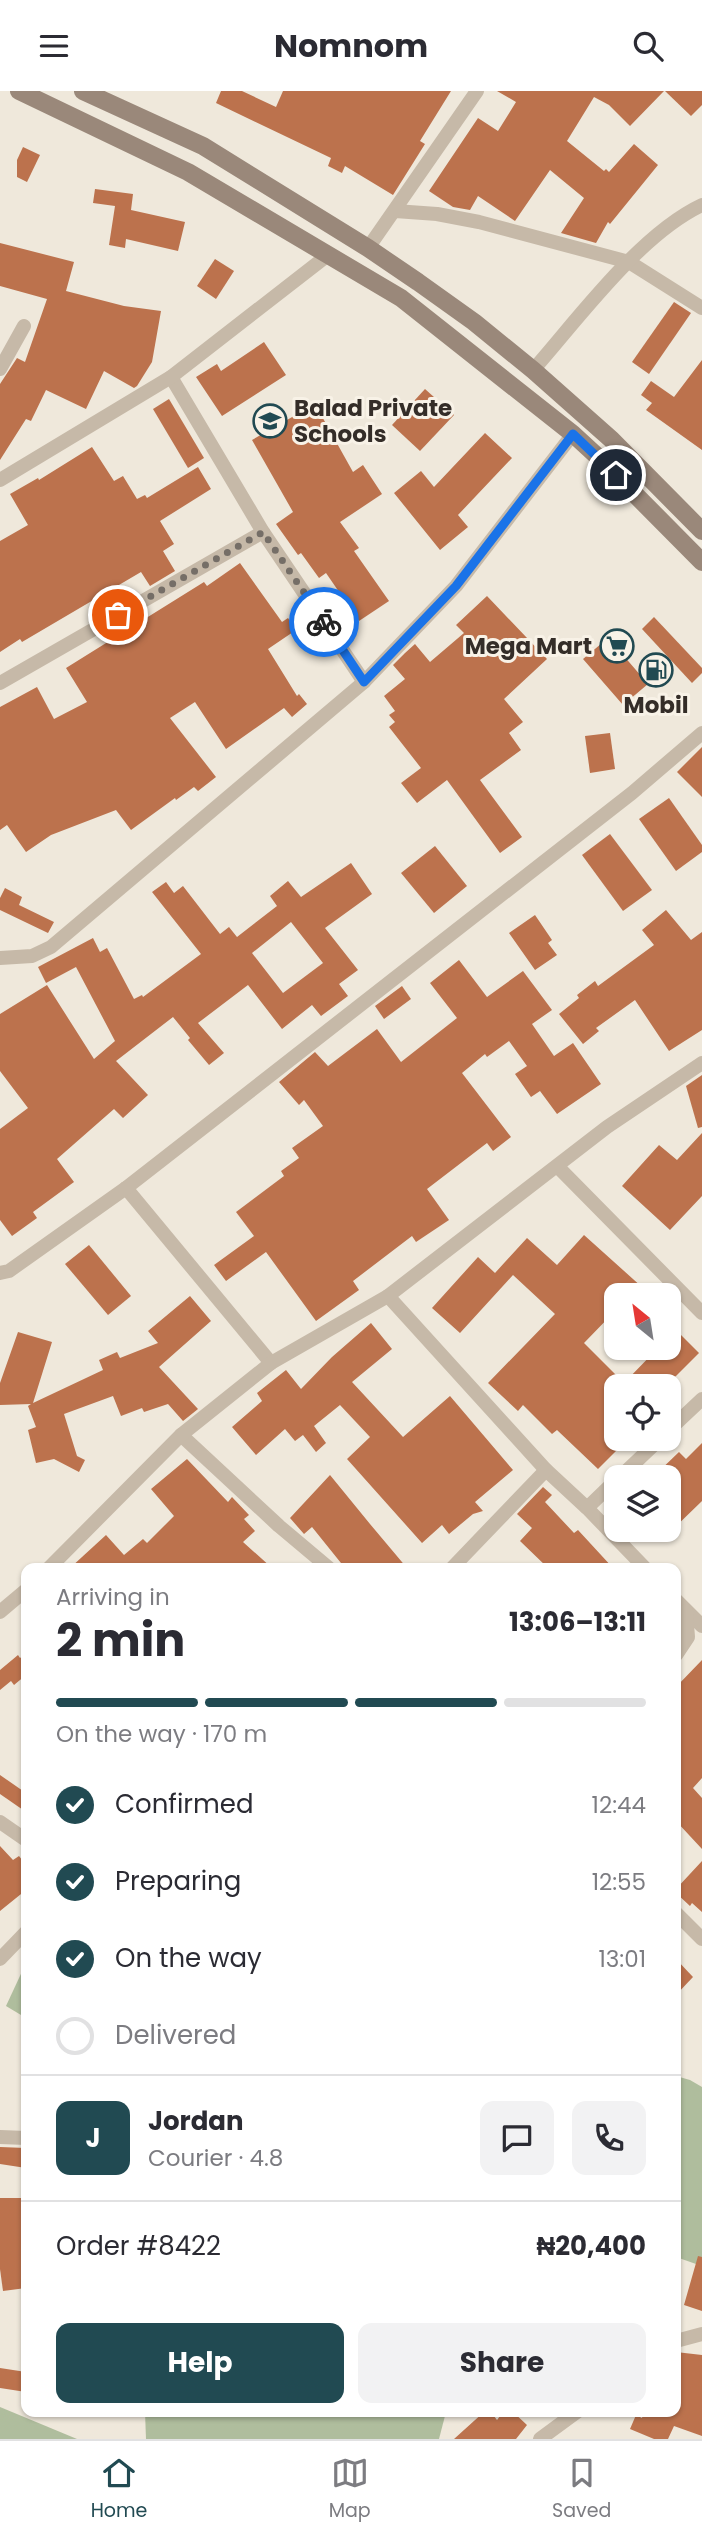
<!DOCTYPE html>
<html lang="en">
<head>
<meta charset="utf-8">
<style>
	:root { --surface:#fff; --page:#f2f2f3; --text:#2b2b33; --muted:#7c7c81; --line:#e1e1e2; --accent:#214a52 }
	body { margin:0; font-family:Poppins,sans-serif; background:var(--page); color:var(--text); height:100vh; display:flex; flex-direction:column; font-size:26px; white-space:nowrap }
	* { box-sizing:border-box; margin:0 }
	p { font-size:23px; color:var(--muted) }
	.icon { flex:none; width:38px; height:38px; fill:none; stroke:currentColor; stroke-width:2; stroke-linecap:round; stroke-linejoin:round }
	.map { position:relative; flex:1; overflow:hidden }
	.drawer { position:absolute; left:21px; top:1472px; width:660px; height:854px; display:flex; flex-direction:column; background:var(--surface); border-radius:14px; box-shadow:0 2px 5px #0004 }
	.drawer>* { flex:none }
	.needle { width:46px; rotate:330deg }
	.controls { position:absolute; left:604px; top:1192px; display:grid; gap:14px }
	.controls a { display:grid; place-items:center; width:77px; height:77px; border-radius:14px; background:var(--surface); box-shadow:0 2px 5px #0004; font-size:35px }
	.pin { position:absolute; display:grid; place-items:center; width:60px; height:60px; color:#fff; margin:-30px; border:4px solid #fff; border-radius:50%; box-shadow:0 2px 7px #0007 }
	.courier { position:absolute; display:grid; place-items:center; width:70px; height:70px; margin:-35px; border:5px solid #1a73e8; border-radius:50%; background:#fff; color:#222; box-shadow:0 2px 9px #0007 }
	.overview em { font-style:normal; font-weight:700 }
	.overview div { display:flex; flex-direction:column-reverse }
	.overview { display:flex; align-items:center; justify-content:space-between; height:119px; padding:0 35px }
	h1 { font-size:46px; font-weight:700; line-height:52px }
	.bar { display:grid; grid-template-columns:repeat(4,1fr); gap:10px 7px; align-content:center; height:84px; padding:0 35px }
	.bar i { height:9px; border-radius:5px; background:var(--line) }
	.bar .current { background:var(--accent) }
	.bar p { grid-column:span 4 }
	.line { display:flex; align-items:center; gap:18px; padding:0 35px; border-top:2px solid var(--line) }
	.line div { flex:1 }
	.round { display:grid; place-items:center; flex:none; width:74px; height:74px; border-radius:14px; background:var(--page) }
	ol { padding:0 35px; list-style:none }
	li { display:flex; align-items:center; gap:21px; height:77px }
	li p { margin-inline-start:auto }
	li .icon { padding:7px; border-radius:50%; background:var(--accent); color:#fff; stroke-width:4 }
	li:last-child { color:var(--muted) }
	li i { width:38px; height:38px; border:4px solid var(--line); border-radius:50% }
	.cta { display:flex; gap:14px; margin-top:auto; padding:14px 35px }
	.cta a { flex:1; height:80px; border-radius:14px; background:var(--accent); color:#fff; font-size:28px; font-weight:700; line-height:80px; text-align:center }
	.cta a+a { background:var(--page); color:var(--text) }
	header { display:flex; justify-content:space-between; align-items:center; height:91px; padding:0 35px; background:var(--surface); font-size:32px; font-weight:700 }
	.tab-bar { display:flex; justify-content:space-around; align-items:center; height:98px; border-top:2px solid var(--line); background:var(--surface); font-size:19px; color:var(--muted) }
	.tab-bar a { display:grid; justify-items:center; gap:4px }
	.tab-bar .current { color:var(--accent) }
	.map>svg:first-child { display:block }
</style>
</head>
<body>
<header><svg class="icon" aria-label="menu" viewBox="0 0 24 24"><path d="M4 6h16M4 12h16M4 18h16"/></svg>Nomnom<svg class="icon" aria-label="search" viewBox="0 0 24 24"><circle cx="10" cy="10" r="6"/><path d="M15 15l6 6"/></svg></header>
<div class="map">
<svg width="702" height="2348" viewBox="0 0 702 2348">
	<rect width="100%" height="100%" fill="#efe8db"/>
	<g fill="#afbd9d">
		<path d="M26 1872V1927L6 1915Z"/>
		<path d="M676 1985 690 1989 702 1996V2171L696 2173 676 2166Z"/>
		<path d="M0 2316 77 2348H0Z"/>
		<path d="M145 2321V2320L446 2321 439 2348H146Z"/>
	</g>
	<g fill="#bc724d" fill-rule="evenodd">
		<path d="M221 0H242L276 16 283 0H451L420 50 425 53 393 104 345 75 342 82 328 75 331 67 216 12Z"/>
		<path d="M497 0H664L630 35 609 14 594 6 567 50 604 80 606 78 609 81 634 53 658 74 610 133 608 131 596 152 561 142 584 107 550 79 515 130 478 105 470 119 453 116 429 100 478 27 498 40 516 11Z"/>
		<path d="M665 0H702V14L691 25Z"/>
		<path d="M23 56 40 64 27 91 17 86V69Z"/>
		<path d="M95 98 133 103 131 119 185 131 178 160 126 148 125 157 109 154 115 115 93 112Z"/>
		<path d="M0 152 74 171 66 200 124 215 161 220 152 271 137 295 134 297 104 280 86 318 46 299 31 330 26 328 0 369V293L17 267 25 271 47 208 0 195Z"/>
		<path d="M215 168 234 180 216 208 197 195Z"/>
		<path d="M674 211 691 222 649 283 632 271Z"/>
		<path d="M264 251 286 284 222 325 196 286 217 273 221 280Z"/>
		<path d="M702 269V359L646 319 652 312 641 304 651 290 674 306Z"/>
		<path d="M425 298 454 324 420 360 392 334Z"/>
		<path d="M169 308 204 367 188 377 153 318Z"/>
		<path d="M315 313 353 381 363 374 382 403 340 431 359 457 354 460 389 510 359 530 326 482 319 487 301 462 298 464 276 433 293 421 252 349Z"/>
		<path d="M485 342 512 367 458 424 468 436 440 459 394 402 421 380 434 396Z"/>
		<path d="M92 356 114 390 123 385 137 408 145 404 147 407 198 376 211 398 160 430 174 453 163 460 175 480 150 495 141 481 22 551 20 548 0 561V450L28 434 10 403 38 387 39 389Z"/>
		<path d="M240 472 282 531 288 527 296 539 268 558 297 605 299 603 307 613 292 626 284 617 226 658 195 611 170 627 216 686 198 700 194 696 176 709 175 707 131 739 116 719 51 744 26 761 7 734 0 739V616L37 596 54 628 87 611 66 577 204 491 207 495Z"/>
		<path d="M487 505 547 568 504 608 523 631 509 642 521 659 480 689 522 746 500 762 447 689 417 712 401 692 421 677 389 636 395 631 389 624 395 620 384 605 405 588 393 574 405 562 415 553 430 571 464 542 456 534Z"/>
		<path d="M654 526 702 577V582L692 592 642 538Z"/>
		<path d="M614 542 629 560 623 564 648 593 623 614 583 568Z"/>
		<path d="M610 642 615 678 590 682 585 645Z"/>
		<path d="M702 656V706L677 681Z"/>
		<path d="M669 707 702 754V761L676 780 639 728Z"/>
		<path d="M610 743 652 799 623 820 582 764Z"/>
		<path d="M435 755 467 795 434 822 401 782Z"/>
		<path d="M351 772 372 803 325 837 358 879 339 893 348 905 321 925 312 914 282 938 248 894 198 932 224 962 209 974 188 949 190 947 173 926 116 970 148 1004 123 1027 114 1018 57 1068 74 1091 33 1121 37 1127 12 1145 0 1129V1038L28 1017 0 980V923L47 894 94 968 115 950 76 876 46 892 38 876 93 847 100 861 107 857 134 908 142 904 143 906 201 863 152 801 166 791 174 802 183 795 220 843 229 836 237 846 277 815 270 805 288 790 301 806ZM291 831 323 872 283 902 252 862Z"/>
		<path d="M5 797 22 806 19 814 54 831 48 842 0 819V807Z"/>
		<path d="M666 819 691 849 702 841V939L669 960 635 909 596 937 599 940 583 953 559 923 579 907 577 904 595 890 598 895 654 854 642 839Z"/>
		<path d="M535 824 552 849 548 852 557 864 535 879 509 842Z"/>
		<path d="M459 869 487 906 523 880 552 919 532 933 554 965 573 952 601 993 557 1023 540 1000 531 1006 515 983 527 975 509 950 487 966 485 963 462 982 511 1046 493 1060 487 1052 427 1098 449 1129 416 1151 412 1145 353 1190 359 1199 316 1230 266 1161 226 1190 214 1174 254 1145 236 1121 284 1085 281 1080 299 1067 292 1057 323 1035 304 1009 299 1014 279 991 315 961 328 975 377 938 401 971 457 927 430 892Z"/>
		<path d="M402 895 411 908 384 928 375 915Z"/>
		<path d="M702 984V1036L698 1037 686 995Z"/>
		<path d="M702 1042V1105L670 1139 622 1095 659 1054 677 1069Z"/>
		<path d="M584 1144 643 1197 636 1204H616V1219L584 1252 624 1292 659 1256H668V1247L676 1239 699 1262 666 1295H616V1348H628L598 1378 557 1339 552 1343 523 1314 518 1320 488 1292 555 1223 513 1184 460 1242 432 1217 478 1166 495 1182 527 1147 557 1174Z"/>
		<path d="M89 1154 131 1205 108 1224 65 1173Z"/>
		<path d="M190 1205 211 1230 159 1276 198 1318 183 1330 168 1313 144 1321 142 1317 121 1325 113 1305 64 1323 77 1365 85 1369 79 1381 54 1368 36 1372 28 1339 36 1336 28 1315 31 1313 0 1314V1292L18 1241 52 1251 33 1312 103 1279 99 1269 117 1261 120 1267 158 1252 148 1240Z"/>
		<path d="M371 1232 392 1258 352 1291 403 1346 450 1305 513 1379 475 1411 483 1420 473 1423 449 1443 442 1434 422 1452 347 1368 370 1346 340 1314 314 1335 326 1352 316 1361 303 1344 295 1350 285 1338 256 1364 232 1336 262 1310 257 1302 286 1279 301 1298 332 1266Z"/>
		<path d="M702 1352V1410L668 1443V1386H653L679 1361 686 1368Z"/>
		<path d="M187 1368 228 1411 232 1406 249 1424 244 1428 255 1440 243 1451 272 1477H70L106 1444 124 1464 143 1448 147 1452 174 1425 151 1398Z"/>
		<path d="M330 1384 370 1433 407 1477H345L312 1436 304 1443 290 1427Z"/>
		<path d="M543 1396 552 1404 545 1411 574 1442 578 1439 613 1477H548L520 1450 532 1437 517 1423Z"/>
		<path d="M26 1563V1584L14 1594 11 1590 0 1599V1579L18 1564 20 1567Z"/>
		<path d="M702 1569V1687L693 1697 702 1707V1758L676 1730V1596Z"/>
		<path d="M0 1684 26 1702V1721L0 1703Z"/>
		<path d="M0 1755 13 1769 19 1765 26 1774V1799L0 1820Z"/>
		<path d="M702 1770V1821L692 1812 690 1815 676 1802V1798Z"/>
		<path d="M676 1868 693 1886 676 1904Z"/>
		<path d="M0 2056 26 2057V2077L0 2073Z"/>
		<path d="M0 2107H26V2197L3 2200 0 2178Z"/>
		<path d="M698 2165 702 2166V2220L684 2214Z"/>
		<path d="M676 2261 702 2264V2345L674 2335 668 2348H654L630 2338 636 2324 642 2327 643 2323 640 2320H676Z"/>
		<path d="M0 2277 26 2281V2301L0 2297Z"/>
		<path d="M485 2320H490L497 2329 504 2320H512L527 2334 516 2348H454Z"/>
	</g>
	<g fill="none" stroke-linecap="round" stroke-linejoin="round">
		<g stroke="#c6b9a8" stroke-width="14">
			<path d="M395 120 437 123 479 131 629 171 702 217"/>
			<path d="M368 157 477 0"/>
			<path d="M0 278 24 235"/>
			<path d="M533 279C578 228 640 143 702 114"/>
			<path d="M171 286 263 441 364 591"/>
			<path d="M0 389 171 286 328 164"/>
			<path d="M0 592 263 441"/>
			<path d="M0 867 32 865 51 856 364 591 456 495 573 343"/>
			<path d="M558 1076 702 1222"/>
			<path d="M126 1097 271 1272"/>
			<path d="M0 1182 9 1180 126 1097 632 702 702 642"/>
			<path d="M388 1205 546 1379 587 1417 645 1477"/>
			<path d="M668 1340 702 1308"/>
			<path d="M181 1344 279 1435 329 1477"/>
			<path d="M620 1386 660 1348"/>
			<path d="M587 1417 616 1389"/>
			<path d="M49 1477 181 1344 271 1272 388 1205 607 1036 702 972"/>
			<path d="M452 1477 546 1379"/>
			<path d="M676 1509 702 1535"/>
			<path d="M0 1521 26 1499"/>
			<path d="M676 1564 688 1546 686 1520"/>
			<path d="M0 1731 26 1749"/>
			<path d="M676 1822 702 1848"/>
			<path d="M0 1868 26 1841"/>
			<path d="M0 2046 26 2047"/>
			<path d="M676 2250 702 2243"/>
			<path d="M540 2348 578 2320"/>
		</g>
		<g stroke="#9a887a" stroke-width="18">
			<path d="M19 0 188 81 401 207 573 343 598 366 702 471"/>
			<path d="M83 0 203 55 368 157 418 191 474 231 533 279 612 349 702 440"/>
		</g>
	</g>
	<g fill="none" stroke-linecap="round" stroke-linejoin="round">
		<path stroke="#756e67" stroke-width="7" stroke-dasharray="0 12.6" d="M118 524 263 441 324 531"/>
		<path stroke="#1a73e8" stroke-width="9" d="M324 531 364 591 456 495 573 343 616 384"/>
	</g>
	<defs>
		<symbol id="school-ring" viewBox="-11 -11 22 22"><circle r="9.5" fill="#f8f2e7" stroke="#214a52" stroke-width="1.5"/><path d="M0-5L7-2L0 1L-7-2ZM-4 1L0 2.5L4 1V4Q0 6-4 4Z" fill="#214a52"/></symbol>
		<symbol id="supermarket-ring" viewBox="-11 -11 22 22"><circle r="9.5" fill="#f8f2e7" stroke="#214a52" stroke-width="1.5"/><path d="M-6-5.5h2.5l.6 2H6L4.5 2H-2.5L-4.4-4H-6ZM-1.5 3.2a1.3 1.3 0 1 0 .1 0ZM3 3.2a1.3 1.3 0 1 0 .1 0Z" fill="#214a52"/></symbol>
		<symbol id="fuel-ring" viewBox="-11 -11 22 22"><circle r="9.5" fill="#f8f2e7" stroke="#214a52" stroke-width="1.5"/><path d="M-5.5-6h7V0h2V4h1.3V-2.5L3-4.5l.8-.8L6-3V5H2.5V1h-1V6h-7ZM-4.2-4.7v3.2H.2V-4.7Z" fill="#214a52"/></symbol>
	</defs>
	<g fill-rule="evenodd">
		<use href="#school-ring" x="251" y="311" width="38" height="38"/>
		<use href="#supermarket-ring" x="598" y="536" width="38" height="38"/>
		<use href="#fuel-ring" x="637" y="560" width="38" height="38"/>
	</g>
	<g text-anchor="middle" dominant-baseline="central" stroke-width="6" stroke-linejoin="round" paint-order="stroke">
		<g font-size="23" font-weight="bold" fill="#342d28" stroke="#f8f2e7" text-anchor="start">
			<text x="294" y="317">Balad Private<tspan x="294" dy="26">Schools</tspan></text>
			<text x="592" y="555" text-anchor="end">Mega Mart</text>
			<text x="656" y="614" text-anchor="middle">Mobil</text>
		</g>
	</g>
</svg>
<div class="controls">
<a><svg class="needle" viewBox="-14 -14 28 28"><path d="M0-13l5 13h-10z" fill="#e53935"/><path d="M0 13l5-13h-10z" fill="#7c7c81"/></svg></a>
<a><svg class="icon" aria-label="locate" viewBox="0 0 24 24"><circle cx="12" cy="12" r="6"/><path d="M12 2v4M12 18v4M2 12h4M18 12h4"/></svg></a>
<a><svg class="icon" aria-label="layers" viewBox="0 0 24 24"><path d="M12 4l9 5-9 5-9-5zM3 14l9 5 9-5"/></svg></a>
</div>
<div class="pin" style="left:118px;top:524px;background:#ea580c"><svg class="icon" aria-label="bag" viewBox="0 0 24 24"><path d="M5 8h14l-1 12H6zM9 8a3 3 0 0 1 6 0"/></svg></div>
<div class="pin" style="left:616px;top:384px;background:#1f2937"><svg class="icon" aria-label="home" viewBox="0 0 24 24"><path d="M3 11l9-7 9 7M6 9v11h12V9"/></svg></div>
<div class="courier" style="left:324px;top:531px"><svg class="icon" aria-label="bike" viewBox="0 0 24 24"><circle cx="6" cy="16" r="4"/><circle cx="18" cy="16" r="4"/><path d="M6 16l4-8h5l3 8M10 8l3 8H6M13 5h3"/></svg></div>
<section class="drawer">
<div class="overview"><div><h1>2 min</h1><p>Arriving in</p></div><em>13:06–13:11</em></div>
<div class="bar"><i class="current"></i><i class="current"></i><i class="current"></i><i></i><p>On the way · 170 m</p></div>
<ol>
<li><svg class="icon" aria-label="check" viewBox="0 0 24 24"><path d="M5 12l5 5 9-10"/></svg>Confirmed<p>12:44</p></li>
<li><svg class="icon" aria-label="check" viewBox="0 0 24 24"><path d="M5 12l5 5 9-10"/></svg>Preparing<p>12:55</p></li>
<li><svg class="icon" aria-label="check" viewBox="0 0 24 24"><path d="M5 12l5 5 9-10"/></svg>On the way<p>13:01</p></li>
<li><i></i>Delivered</li>
</ol>
<div class="line" style="height:126px"><b class="round" style="background:var(--accent);color:#fff">J</b><div><b>Jordan</b><p>Courier · 4.8</p></div><a class="round"><svg class="icon" aria-label="chat" viewBox="0 0 24 24"><path d="M4 5h16v11H9l-5 4z"/></svg></a><a class="round"><svg class="icon" aria-label="phone" viewBox="0 0 24 24"><path d="M5 4h4l2 5-3 2q2 4 5 5l2-3 5 2v4C11 20 4 13 5 4z"/></svg></a></div>
<div class="line" style="height:91px"><div>Order #8422</div><b>₦20,400</b></div>
<div class="cta"><a>Help</a><a>Share</a></div>
</section>
</div>
<nav class="tab-bar">
<a class="current"><svg class="icon" aria-label="home" viewBox="0 0 24 24"><path d="M3 11l9-7 9 7M6 9v11h12V9"/></svg>Home</a>
<a><svg class="icon" aria-label="map" viewBox="0 0 24 24"><path d="M3 6l6-2 6 2 6-2v14l-6 2-6-2-6 2zM9 4v14M15 6v14"/></svg>Map</a>
<a><svg class="icon" aria-label="saved" viewBox="0 0 24 24"><path d="M7 4h10v16l-5-4-5 4z"/></svg>Saved</a>
</nav>
</body>
</html>
